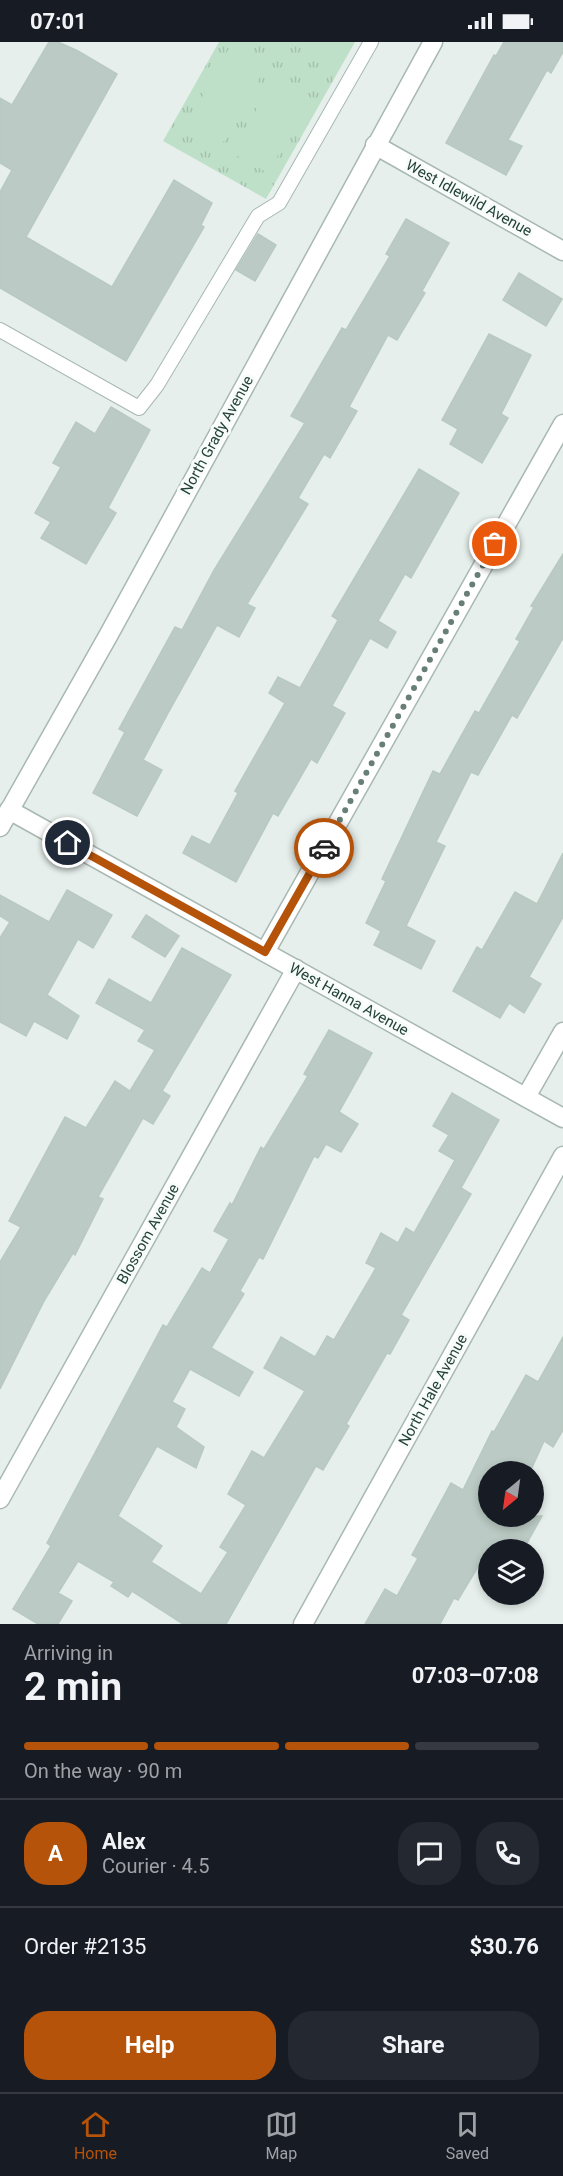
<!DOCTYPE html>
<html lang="en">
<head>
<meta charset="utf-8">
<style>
	:root { --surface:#171b24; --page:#242831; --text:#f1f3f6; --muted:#9ea1a6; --line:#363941; --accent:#b45309 }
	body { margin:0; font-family:Roboto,sans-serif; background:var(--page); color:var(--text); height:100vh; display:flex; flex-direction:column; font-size:22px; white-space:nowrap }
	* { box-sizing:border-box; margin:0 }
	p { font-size:20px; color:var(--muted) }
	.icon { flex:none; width:33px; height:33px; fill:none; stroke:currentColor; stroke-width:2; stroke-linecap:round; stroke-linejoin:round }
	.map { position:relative; height:1582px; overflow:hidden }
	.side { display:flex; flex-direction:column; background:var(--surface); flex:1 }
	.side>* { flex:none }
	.needle { width:39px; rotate:209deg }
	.fabs { position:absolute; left:478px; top:1419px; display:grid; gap:12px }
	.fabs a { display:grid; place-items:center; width:66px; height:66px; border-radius:50%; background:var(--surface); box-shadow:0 3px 9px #0003; font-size:30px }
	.pin { position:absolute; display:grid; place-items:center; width:51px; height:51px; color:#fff; margin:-26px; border:3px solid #fff; border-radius:50%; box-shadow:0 2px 6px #0007 }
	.courier { position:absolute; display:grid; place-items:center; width:60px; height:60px; margin:-30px; border:4px solid #b45309; border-radius:50%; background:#fff; color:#222; box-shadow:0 2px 8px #0007 }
	.summary em { font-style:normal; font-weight:700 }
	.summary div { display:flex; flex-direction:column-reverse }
	.summary { display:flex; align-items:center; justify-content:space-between; height:102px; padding:0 24px }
	h1 { font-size:39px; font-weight:700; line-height:45px }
	.bar { display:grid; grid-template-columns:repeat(4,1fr); gap:9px 6px; align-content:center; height:72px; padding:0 24px }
	.bar i { height:8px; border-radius:4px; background:var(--line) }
	.bar .active { background:var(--accent) }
	.bar p { grid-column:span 4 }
	.line { display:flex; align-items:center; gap:15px; padding:0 24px; border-top:2px solid var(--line) }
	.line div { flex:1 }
	.round { display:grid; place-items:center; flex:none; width:63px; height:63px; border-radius:24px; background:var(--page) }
	.cta { display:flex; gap:12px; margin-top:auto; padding:12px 24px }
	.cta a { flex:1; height:69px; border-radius:24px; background:var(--accent); color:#fff; font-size:24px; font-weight:700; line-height:69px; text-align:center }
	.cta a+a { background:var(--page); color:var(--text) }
	.status { display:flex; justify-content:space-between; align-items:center; height:42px; padding:0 30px; background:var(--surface); direction:ltr }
	.status svg { height:16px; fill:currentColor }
	.menu { display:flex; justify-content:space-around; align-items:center; height:84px; border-top:2px solid var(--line); background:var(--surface); font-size:16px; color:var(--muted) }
	.menu a { display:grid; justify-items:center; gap:3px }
	.menu .active { color:var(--accent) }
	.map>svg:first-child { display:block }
</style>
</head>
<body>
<div class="status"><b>07:01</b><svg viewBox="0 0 49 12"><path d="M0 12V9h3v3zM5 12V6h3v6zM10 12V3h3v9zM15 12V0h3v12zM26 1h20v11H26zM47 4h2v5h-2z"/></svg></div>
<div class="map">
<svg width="563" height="1582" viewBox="0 0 563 1582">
	<defs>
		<pattern id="park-tufts" width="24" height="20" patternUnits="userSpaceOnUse" patternTransform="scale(1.5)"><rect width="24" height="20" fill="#bfe0c8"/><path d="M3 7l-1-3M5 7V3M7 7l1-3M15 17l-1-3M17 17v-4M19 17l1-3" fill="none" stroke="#a4c1ad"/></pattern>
	</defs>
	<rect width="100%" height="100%" fill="#e6efeb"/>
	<path fill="url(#park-tufts)" d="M219 0H355L266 157 163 99Z"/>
	<g fill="#bfe0c8">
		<path d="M309 0H341L334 14Z"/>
		<path d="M228 8 264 28 221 104 186 84Z"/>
		<path d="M275 35 310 55 268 131 232 111Z"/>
	</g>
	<g fill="#bbcac4" stroke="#b8c9c2" stroke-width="1.5">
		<path d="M49 0H58L78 9 117 32 26 195 112 245 174 138 212 161 201 183 204 185 126 319 0 246V150L12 128 0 121V56L12 63Z"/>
		<path d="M504 0H563V10L551 31 547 28 508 98 522 104 506 133 446 101 494 13 496 14Z"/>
		<path d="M406 177 449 201 422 249 425 251 397 298 388 293 349 365 357 369 330 416 324 412 298 456 308 462 247 562 255 566 239 595 217 583 167 673 143 718 162 728 137 774 93 751 125 690 119 687 175 585 182 588 214 528 305 381 291 374 342 286 346 288 390 214 386 212Z"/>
		<path d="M258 192 276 203 255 239 236 228Z"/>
		<path d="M519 231 562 257 546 284 503 258Z"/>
		<path d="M489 292 531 313 501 372 508 376 482 421 450 402 458 387 442 378Z"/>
		<path d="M111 365 150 388 108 466 116 471 86 522 41 496 51 480 35 471 61 425 53 421 76 380 95 392Z"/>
		<path d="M419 427 459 451 411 536 405 532 378 579 396 590 387 606 370 596 332 664 345 671 317 721 311 717 278 774 273 771 236 840 183 811 192 794 210 803 238 751 235 749 285 661 269 651 278 635 300 646 338 578 332 574Z"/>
		<path d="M563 512V596L517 676 512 673 478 733 471 730 436 800 445 804 406 884 435 899 421 927 374 903 381 889 366 881 386 839 382 837 433 729 440 732 475 669 479 671 520 599 516 597 534 565 531 564Z"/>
		<path d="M563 811V875L529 935 541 942 524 971 509 961 500 976 453 949 477 905 482 908 515 850 537 862Z"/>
		<path d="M67 848 112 873 93 906 78 897 47 953 79 974 67 997 34 979 26 994 0 980V896L10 880 0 874V853L49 880Z"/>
		<path d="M146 873 179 894 165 915 132 895Z"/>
		<path d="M182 906 231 933 162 1049 170 1054 153 1082 143 1076 98 1155 103 1157 75 1213 73 1211 44 1259 0 1347V1220L21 1185 9 1179 65 1075 86 1086 115 1039 130 1049 155 1008 138 999 145 988 96 961 109 937 151 961Z"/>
		<path d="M329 988 372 1011 339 1070 358 1082 341 1110 326 1102 318 1116 314 1114 263 1217 259 1215 240 1249 244 1252 211 1306 253 1330 239 1354 190 1327 172 1360 185 1367 176 1385 204 1405 196 1426 157 1404 118 1474 162 1504 151 1520 201 1552 228 1510 220 1505 246 1463 228 1452 252 1409 264 1416 305 1349 264 1326 281 1295 315 1315 327 1294 334 1298 376 1226 366 1221 381 1191 398 1201 406 1186 414 1191 455 1118 439 1109 449 1093 433 1084 452 1051 499 1078 461 1146 471 1152 401 1273 409 1278 390 1312 387 1311 346 1382 349 1384 323 1428 316 1424 226 1582H183L132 1549 128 1555 111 1544 114 1540 78 1519 58 1551 72 1559 58 1582H38L13 1567 51 1504 47 1501 163 1283 167 1285 202 1226 210 1231 229 1197 214 1189 230 1161 232 1163 261 1105 264 1107 308 1034 304 1032Z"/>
		<path d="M563 1295V1388L553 1405 544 1399 530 1430H489V1474H542L523 1508H488L458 1558 454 1556 440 1582H365L385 1547 397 1554 418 1516 412 1513 451 1441 463 1448 492 1389 494 1390 526 1333 538 1340Z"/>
	</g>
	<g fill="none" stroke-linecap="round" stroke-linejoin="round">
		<defs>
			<path id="service" d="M0 288 139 366 157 343 258 174 279 161 371 0"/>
			<g id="minor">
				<path d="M375 103 563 209"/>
				<path d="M9 768 563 1076"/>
				<path d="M0 785 108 594 433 0"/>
				<path d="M265 910 563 382"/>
				<path d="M526 1055 563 990"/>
				<path d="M0 1457 296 927"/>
				<path d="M303 1582 563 1114"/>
			</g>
		</defs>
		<use href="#service" stroke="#a8b8b2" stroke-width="16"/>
		<use href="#minor" stroke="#a8b8b2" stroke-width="21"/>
		<use href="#service" stroke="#fff" stroke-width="14"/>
		<use href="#minor" stroke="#fff" stroke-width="18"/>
	</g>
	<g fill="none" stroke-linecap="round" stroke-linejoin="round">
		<path stroke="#687f78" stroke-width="6" stroke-dasharray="0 10.8" d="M324 806 495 502"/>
		<path stroke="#b45309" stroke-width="8" d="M68 801 265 910 324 806"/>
	</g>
	<g text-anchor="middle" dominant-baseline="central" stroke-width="6" stroke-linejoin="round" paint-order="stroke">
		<g font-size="15" fill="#24423a" stroke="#f7fbf9">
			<text transform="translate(469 156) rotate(29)">West Idlewild Avenue</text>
			<text transform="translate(217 393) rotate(-61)">North Grady Avenue</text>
			<text transform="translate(349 957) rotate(29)">West Hanna Avenue</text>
			<text transform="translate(148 1192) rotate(-61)">Blossom Avenue</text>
			<text transform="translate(433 1348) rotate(-61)">North Hale Avenue</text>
		</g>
	</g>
</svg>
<div class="fabs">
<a><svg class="needle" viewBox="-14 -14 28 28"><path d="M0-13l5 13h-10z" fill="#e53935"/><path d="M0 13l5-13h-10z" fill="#9ea1a6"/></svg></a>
<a><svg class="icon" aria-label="layers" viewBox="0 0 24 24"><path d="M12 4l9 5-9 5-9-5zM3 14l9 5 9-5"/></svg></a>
</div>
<div class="pin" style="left:495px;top:502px;background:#ea580c"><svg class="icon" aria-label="bag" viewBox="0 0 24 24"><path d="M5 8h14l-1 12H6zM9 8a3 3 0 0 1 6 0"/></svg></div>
<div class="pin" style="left:68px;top:801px;background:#1f2937"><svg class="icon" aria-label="home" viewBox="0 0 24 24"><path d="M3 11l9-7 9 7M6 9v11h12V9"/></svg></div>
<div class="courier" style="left:324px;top:806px"><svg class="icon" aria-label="car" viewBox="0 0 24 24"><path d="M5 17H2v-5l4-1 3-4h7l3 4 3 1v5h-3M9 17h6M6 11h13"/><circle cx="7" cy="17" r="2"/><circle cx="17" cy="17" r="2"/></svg></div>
</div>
<section class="side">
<div class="summary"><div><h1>2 min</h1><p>Arriving in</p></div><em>07:03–07:08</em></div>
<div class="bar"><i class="active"></i><i class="active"></i><i class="active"></i><i></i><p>On the way · 90 m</p></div>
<div class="line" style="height:108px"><b class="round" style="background:var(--accent);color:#fff">A</b><div><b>Alex</b><p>Courier · 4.5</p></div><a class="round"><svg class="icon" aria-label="chat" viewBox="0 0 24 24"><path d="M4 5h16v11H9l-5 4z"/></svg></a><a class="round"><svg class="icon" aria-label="phone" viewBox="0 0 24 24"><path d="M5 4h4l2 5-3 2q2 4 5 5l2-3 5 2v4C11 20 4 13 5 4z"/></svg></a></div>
<div class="line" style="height:78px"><div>Order #2135</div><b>$30.76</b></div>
<div class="cta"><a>Help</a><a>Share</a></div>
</section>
<nav class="menu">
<a class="active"><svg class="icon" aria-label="home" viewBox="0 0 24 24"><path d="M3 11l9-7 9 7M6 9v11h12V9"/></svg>Home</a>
<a><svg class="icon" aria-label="map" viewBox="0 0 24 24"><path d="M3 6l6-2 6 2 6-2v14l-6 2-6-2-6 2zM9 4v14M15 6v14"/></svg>Map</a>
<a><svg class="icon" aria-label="saved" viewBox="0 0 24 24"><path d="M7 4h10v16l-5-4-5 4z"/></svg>Saved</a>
</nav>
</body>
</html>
